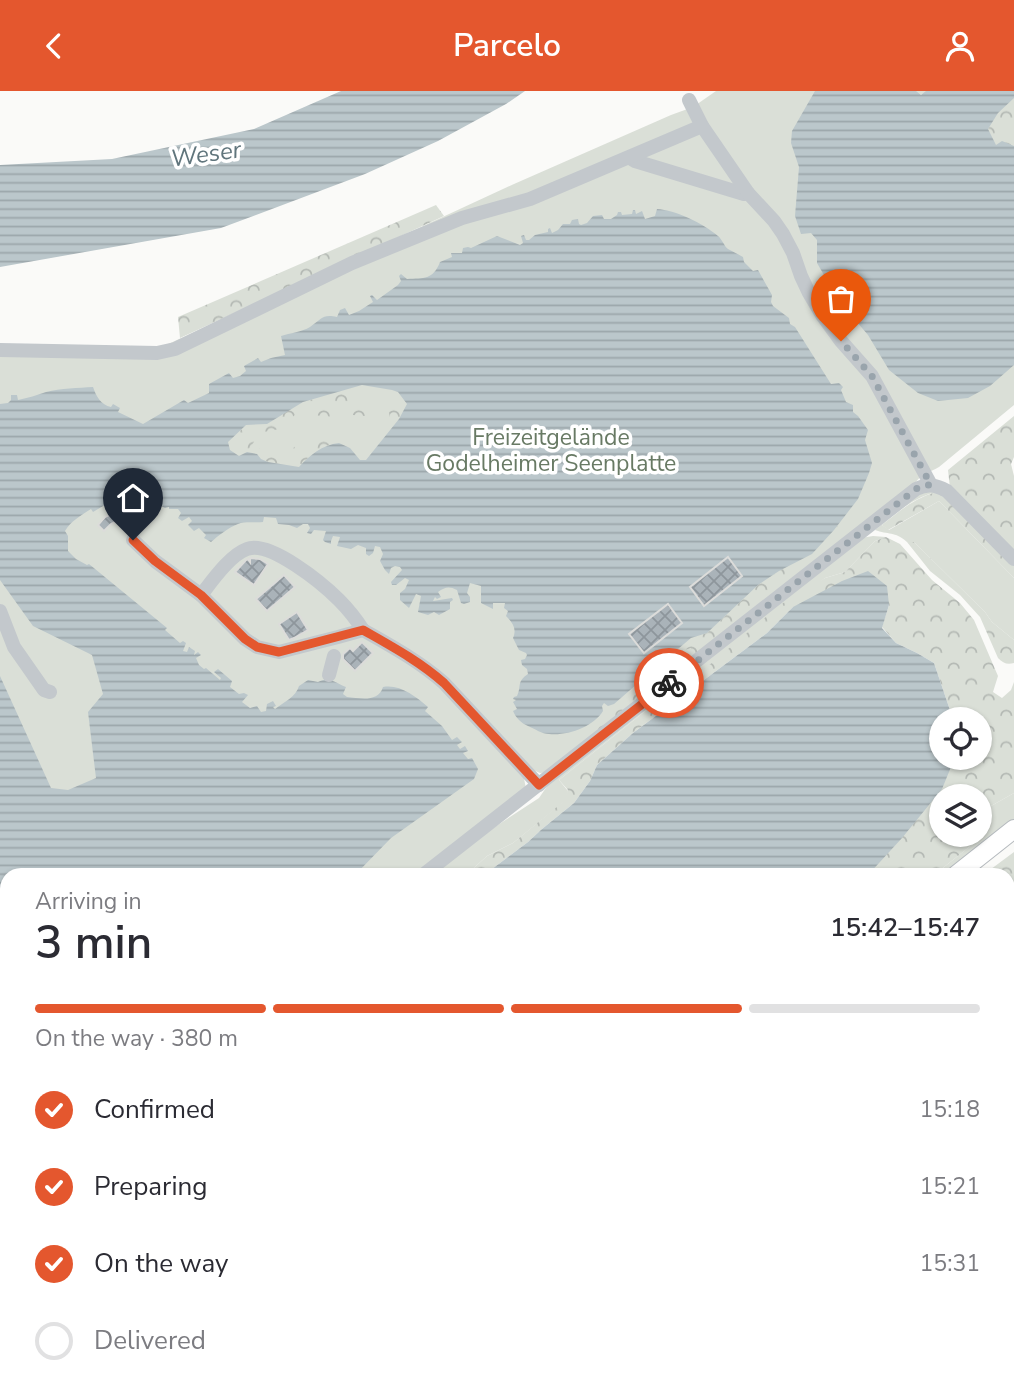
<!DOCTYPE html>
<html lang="en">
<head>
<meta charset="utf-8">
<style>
	:root { --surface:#fff; --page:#f7f7f7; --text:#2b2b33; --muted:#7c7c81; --line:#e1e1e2; --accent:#e4572e }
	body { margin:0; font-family:"Nunito Sans",sans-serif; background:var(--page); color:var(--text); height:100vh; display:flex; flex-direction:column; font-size:26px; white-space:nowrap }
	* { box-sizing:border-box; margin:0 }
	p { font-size:23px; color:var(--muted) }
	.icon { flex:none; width:38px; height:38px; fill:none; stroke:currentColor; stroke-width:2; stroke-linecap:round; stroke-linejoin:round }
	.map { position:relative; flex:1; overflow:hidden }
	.drawer { position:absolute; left:0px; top:777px; width:1015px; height:527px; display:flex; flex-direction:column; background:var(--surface); border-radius:21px 21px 0 0; box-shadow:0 2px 5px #0004 }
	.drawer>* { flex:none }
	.buttons { position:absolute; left:929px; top:616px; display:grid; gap:14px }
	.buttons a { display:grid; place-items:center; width:63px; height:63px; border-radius:50%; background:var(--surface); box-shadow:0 2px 5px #0004; font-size:35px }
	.pin { position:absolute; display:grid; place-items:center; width:60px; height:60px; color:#fff; margin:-72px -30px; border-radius:50% 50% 50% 0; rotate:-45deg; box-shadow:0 0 7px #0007 }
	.pin .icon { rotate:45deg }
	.courier { position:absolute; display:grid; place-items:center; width:70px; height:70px; margin:-35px; border:5px solid #e4572e; border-radius:50%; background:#fff; color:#222; box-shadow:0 2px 9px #0007 }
	.overview em { font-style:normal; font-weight:600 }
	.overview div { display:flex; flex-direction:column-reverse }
	.overview { display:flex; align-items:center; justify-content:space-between; height:119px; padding:0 35px }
	h1 { font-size:46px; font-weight:600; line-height:52px }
	.bar { display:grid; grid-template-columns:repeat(4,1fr); gap:10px 7px; align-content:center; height:84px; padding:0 35px }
	.bar i { height:9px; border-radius:5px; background:var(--line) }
	.bar .current { background:var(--accent) }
	.bar p { grid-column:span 4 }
	ol { padding:0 35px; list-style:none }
	li { display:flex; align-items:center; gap:21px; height:77px }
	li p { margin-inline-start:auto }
	li .icon { padding:7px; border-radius:50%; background:var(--accent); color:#fff; stroke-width:4 }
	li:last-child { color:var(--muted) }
	li i { width:38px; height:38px; border:4px solid var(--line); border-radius:50% }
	header { display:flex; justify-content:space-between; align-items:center; height:91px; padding:0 35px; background:var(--accent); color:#fff; font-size:32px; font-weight:600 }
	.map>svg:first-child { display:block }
</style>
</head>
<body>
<header><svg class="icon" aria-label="back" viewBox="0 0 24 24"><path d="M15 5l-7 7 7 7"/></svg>Parcelo<svg class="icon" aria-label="person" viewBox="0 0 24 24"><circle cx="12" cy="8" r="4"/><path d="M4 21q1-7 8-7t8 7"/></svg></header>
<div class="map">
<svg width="1014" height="1303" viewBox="0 0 1014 1303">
	<defs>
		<pattern id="forest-crowns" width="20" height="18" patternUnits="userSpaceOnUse" patternTransform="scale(1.75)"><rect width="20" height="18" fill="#dadfd7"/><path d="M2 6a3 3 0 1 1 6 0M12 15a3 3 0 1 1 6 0" fill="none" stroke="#b4b9b4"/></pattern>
		<pattern id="water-rules" width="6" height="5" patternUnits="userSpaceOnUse" patternTransform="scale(1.75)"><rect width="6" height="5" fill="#bbc7cb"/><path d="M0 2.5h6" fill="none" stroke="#9ca6aa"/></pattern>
		<pattern id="building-cross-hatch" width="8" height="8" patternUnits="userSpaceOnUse" patternTransform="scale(1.75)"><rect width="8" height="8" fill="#aab3b9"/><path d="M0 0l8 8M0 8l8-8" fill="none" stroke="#8e969c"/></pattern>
	</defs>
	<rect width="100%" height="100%" fill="#fafaf8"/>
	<path fill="#e8e9e9" d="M7 964V1098L0 1104V972Z"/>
	<g fill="#dadfd7">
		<path d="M716 0H1014V314L939 376C929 382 923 381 915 392L551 681 540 682 529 677 523 682 526 698 417 784H7V900L0 894V257L164 255 514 93 671 24 693 16Z"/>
		<path d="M924 399 936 401C914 407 899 419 882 434L889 439 939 410 1014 487V549L992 531 985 521 914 451H907C895 440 888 444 875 439Z"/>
		<path d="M873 445 886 446 875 450 845 481 825 487 674 604 654 613 559 689 568 700 565 710 513 752 487 765 466 784H429L469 753 539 707 550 691 861 447Z"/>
		<path d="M1014 702V729L944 784H934L983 745 991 715Z"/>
	</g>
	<g fill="url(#forest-crowns)" fill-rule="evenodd">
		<path d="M1014 7V31H1007L998 39 1013 52V55L1002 51 996 54 988 38 998 22Z"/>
		<path d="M436 114 444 125 180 247 178 226Z"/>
		<path d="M354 296 355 307 365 310 368 317 365 325 353 324 336 327 326 325 306 324 298 314 303 311Z"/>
		<path d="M385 297 398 301 407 312 399 328 386 344 385 343C393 330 389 321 386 307L380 302 381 298Z"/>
		<path d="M290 318 296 323 279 338 259 342C254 350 249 363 239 365L230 359 228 352 246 334 267 333Z"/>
		<path d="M1014 325V366L1011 373 1014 385V463L950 397 948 379Z"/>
		<path d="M330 342 333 345 331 353C318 358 308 366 299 376L268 371 262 368 257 363 262 353 267 349 284 359 292 358 303 349 317 343Z"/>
		<path d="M936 401H942L1014 474V487L939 410 888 439 882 434C901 419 913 408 936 401Z"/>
		<path d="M848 421 850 423 852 428 844 439 837 457 574 662 569 656 568 649 600 626 602 614 604 611 614 613 651 582 662 588 691 565V557L684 559 680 556 691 547 707 542 758 494 779 480 834 439Z"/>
		<path d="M886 446 900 453 932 489 960 512 974 529 998 585 993 601 1002 607 1011 599 1014 591V702L991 715 983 745 934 784H868L951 677V667H980V628H953L934 572 917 562 896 552 882 536 889 514 793 516 767 542 633 642 597 674 590 690 574 712 542 738 528 751 484 784H466L487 765 513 752 564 710 568 699 559 689 654 613 674 604 780 514 825 487 845 481 875 450ZM942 705H980V744H942Z"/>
		<path d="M907 451H914L985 521 992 531 1014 549V572C1007 574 1003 572 998 567L980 526 960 504 930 480Z"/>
		<path d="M1014 761V810L1008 817V784H983Z"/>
		<path d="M211 1297H292L284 1303H197Z"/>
		<path d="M685 1297H804L793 1303H681Z"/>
		<path d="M831 1297H928L919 1303H821Z"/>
	</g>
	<g fill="url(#water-rules)" fill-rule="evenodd">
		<path d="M341 0H525L506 13 438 50 365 83 221 137 0 176V74L112 68 254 38Z"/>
		<path d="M815 0H916L921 4 926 0H1014V7L998 22 988 38 996 54 1002 50 1014 55V274L990 295 968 307 938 310 918 302 889 279 868 244 839 210 817 172V149L811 142 801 143 795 125 799 76 791 52 792 40Z"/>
		<path d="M657 118C675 119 703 132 718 145 722 148 724 155 728 158 733 161 738 163 743 166L744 171 753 180 758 179 772 204 771 211 773 215 789 227 790 233 795 236 831 293 839 292 843 296 841 299 846 311 853 314V321L858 325 868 339 865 349 872 372 869 382 858 408 834 439 812 463 779 480 758 494 707 542 691 547 672 563 667 561 665 563 667 567 614 613 608 615 604 612 602 615 603 620C593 636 568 645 549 643 542 643 535 638 528 635 521 632 516 627 513 620L517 618 513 611 516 609 513 608 514 606 517 605C522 595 516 591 528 583L527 578 522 574 521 569 525 568 527 564 526 562 519 559 513 547C517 538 513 532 506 525L508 520 504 517 505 512H493V518L481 512V495L470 492 467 502 470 506V511L464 513 461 512 457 499C449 495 445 496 438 501L441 506 437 508 435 506 433 510 452 507 453 509 450 511V518L439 524 434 521 428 524 418 521 421 505 416 503 409 517 400 509V502L405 498 409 489 405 487 396 494H392L391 491 402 479 400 476 395 475 391 477 389 483 385 479 380 470 383 463 380 456 375 455 373 462 369 465 366 463V457L358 454 351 458 337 455 340 446 333 445 331 450V453L325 451 323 449 326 440 314 439 311 443 307 442 310 437 308 433H303L297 437 289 434 278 433 276 427 264 426 263 431C255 432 245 430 238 433 229 436 218 445 211 451L204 447 206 444 199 437 194 440 188 434 192 430 189 426 182 430 178 427 181 422 178 418H169V416L165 417 154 412 155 402 150 400 144 402 139 400 140 396 137 393 116 396 112 403 115 408 93 421 91 418C80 425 71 430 65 440L68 445V460L76 468 87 474 89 473 167 537 165 539 180 552 183 550 186 552 183 560 187 561 189 556 195 560 194 564 198 561 201 564 196 567 199 574 204 578 206 577 220 589 221 587 214 581 218 578 232 590 230 596 239 603 244 602 248 604 242 611 250 617 257 615 261 621 266 620 267 613 273 610 276 615 273 616 275 618C284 611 296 606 299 595L308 589 318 591C329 585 336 592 346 596L343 603 347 606C360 607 378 612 383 596 400 593 415 605 428 616L425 620 442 635 452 649 457 646 462 651 457 654 460 658 465 655 468 660 463 662 468 668 472 667 478 678 474 688 391 747 355 784H7V847L0 840V585L51 697 68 699 96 687 88 621 103 603 92 564 33 535 0 489V313L8 312 11 309V304H17L18 309C28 307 37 304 46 301 61 297 78 297 93 296 96 305 101 314 111 316L113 313 120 317 118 321 143 333 184 309 188 312 209 302V293L229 282 233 287 240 285 246 280 244 275 258 267 261 271 271 267 285 264 281 245C290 242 302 241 310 236 322 228 322 223 337 226L340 219 345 217 349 224 359 220 373 211 370 205 372 204 377 209 398 194 401 190 399 185 401 183 407 188C424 187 433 189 440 171L452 166 451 162H462L463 157 468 156 471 157 497 145 520 154 523 152 521 145 524 144 526 149H529L535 144 548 141V138L550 137 552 142 558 139 563 133H570L572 129 578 128 579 133 581 134 587 132 593 125 602 124 604 128H611L617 124 618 121H621L622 124 632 123 633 119H635L636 123 642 120 645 128 655 125ZM362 294 392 299 398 301 407 313 399 328 366 369H360L350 357 339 352C322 354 310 364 299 376L268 371 261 368 257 363 247 361 239 365 230 359 228 351 246 334 267 333 303 311Z"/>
		<path d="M868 480 887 495 889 514 882 537 896 552 917 562 934 572 953 628H942V667H951V676L942 698 902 747 868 784H484L528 751 542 738 574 712 590 690 597 674 633 642 767 542 793 516 842 490Z"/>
		<path d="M1014 810V904L1008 897V817Z"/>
		<path d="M1014 947V1113L1008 1123V950Z"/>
		<path d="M7 1140V1297H211L197 1303H0V1143Z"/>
		<path d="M1014 1249V1303H919L928 1297H1008V1252Z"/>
		<path d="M407 1297H685L681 1303H395Z"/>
	</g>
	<g fill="url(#building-cross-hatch)" stroke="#dcdcda" stroke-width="2">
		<path d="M119 419 120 421H135L111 433 104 440 98 434 105 426Z"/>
		<path d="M728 466 742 485 704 515 690 496Z"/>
		<path d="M250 467 260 468 268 473 254 494 235 481 246 469 248 468 250 471Z"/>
		<path d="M284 484 295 496 267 520 256 508Z"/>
		<path d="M668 513 682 532 644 562 629 543Z"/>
		<path d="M297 521 308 539 294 547 289 549 279 533Z"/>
		<path d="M362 551 373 562 355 580 343 568V563L350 557 353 560Z"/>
	</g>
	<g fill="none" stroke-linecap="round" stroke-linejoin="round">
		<defs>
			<g id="major">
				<path d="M956 784 1014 738"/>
				<path d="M308 1303 316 1297"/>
			</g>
		</defs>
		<use href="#major" stroke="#b5babe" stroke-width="20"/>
		<g stroke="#c3c8cc" stroke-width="14">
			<path d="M689 9 702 35"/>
			<path d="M630 67 635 70 744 103 748 102"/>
			<path d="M0 259 157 262 175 258 352 172 462 127 530 108 702 35 748 102 774 130 783 143 793 162 801 185 809 202 822 224 841 250 872 285 931 394"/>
			<path d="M133 449 155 470 201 504 245 548 257 556 279 561 338 546 363 539C391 555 419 570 444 592L539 694"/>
			<path d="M201 504C212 490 230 464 247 458 270 449 323 493 339 509 348 518 356 528 363 539"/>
			<path d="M0 520 14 556 44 599 50 601"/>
			<path d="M329 584 334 565"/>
			<path d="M423 784 916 398C928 392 936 394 947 400L1014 468"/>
			<path d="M0 899 7 906"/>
			<path d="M0 947 7 939"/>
			<path d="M0 1115 7 1110"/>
		</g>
		<use href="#major" stroke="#fff" stroke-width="18"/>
		<g stroke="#a2aab0" stroke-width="3.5" stroke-dasharray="10 5" stroke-linecap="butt">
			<path d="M1008 1188 1014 1184"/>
			<path d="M806 1303 817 1297"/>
		</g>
	</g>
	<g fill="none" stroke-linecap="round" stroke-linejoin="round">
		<path stroke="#99a4ac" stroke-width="7" stroke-dasharray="0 12.6" d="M669 592 916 398 923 394H931L872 285 841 250"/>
		<path stroke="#e4572e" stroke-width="9" d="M133 449 155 470 201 504 245 548 257 556 279 561 363 539C391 555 419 570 444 592L539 694 669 592"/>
	</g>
	<g text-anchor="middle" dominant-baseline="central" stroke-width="7" stroke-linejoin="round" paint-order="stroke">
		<g font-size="23" fill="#687a64" stroke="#fff">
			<text x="551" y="346">Freizeitgelände<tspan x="551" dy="26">Godelheimer Seenplatte</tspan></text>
		</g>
		<g font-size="24" font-style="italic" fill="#60757c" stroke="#fff">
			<text transform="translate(206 63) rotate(-8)">Weser</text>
		</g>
	</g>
</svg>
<div class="buttons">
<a><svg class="icon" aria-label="locate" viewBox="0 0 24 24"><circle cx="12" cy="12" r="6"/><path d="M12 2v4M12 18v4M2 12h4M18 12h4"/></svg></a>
<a><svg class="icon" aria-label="layers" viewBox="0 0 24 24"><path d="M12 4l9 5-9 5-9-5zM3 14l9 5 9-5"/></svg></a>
</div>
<div class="pin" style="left:841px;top:250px;background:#ea580c"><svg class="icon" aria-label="bag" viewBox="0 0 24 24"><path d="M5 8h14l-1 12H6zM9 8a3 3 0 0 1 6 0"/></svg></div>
<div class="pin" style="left:133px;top:449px;background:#1f2937"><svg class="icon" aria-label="home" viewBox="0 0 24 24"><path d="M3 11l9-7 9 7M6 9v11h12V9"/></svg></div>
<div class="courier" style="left:669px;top:592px"><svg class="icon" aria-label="bike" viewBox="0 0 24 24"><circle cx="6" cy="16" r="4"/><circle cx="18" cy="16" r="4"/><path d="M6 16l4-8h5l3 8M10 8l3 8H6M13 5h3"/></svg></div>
<section class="drawer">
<div class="overview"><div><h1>3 min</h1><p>Arriving in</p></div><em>15:42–15:47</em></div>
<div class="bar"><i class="current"></i><i class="current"></i><i class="current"></i><i></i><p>On the way · 380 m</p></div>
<ol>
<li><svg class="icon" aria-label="check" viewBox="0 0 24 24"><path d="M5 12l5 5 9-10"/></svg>Confirmed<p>15:18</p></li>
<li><svg class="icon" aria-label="check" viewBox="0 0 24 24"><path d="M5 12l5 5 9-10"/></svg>Preparing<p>15:21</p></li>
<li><svg class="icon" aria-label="check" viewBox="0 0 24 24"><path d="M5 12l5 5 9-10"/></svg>On the way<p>15:31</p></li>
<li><i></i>Delivered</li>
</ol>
</section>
</div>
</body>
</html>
